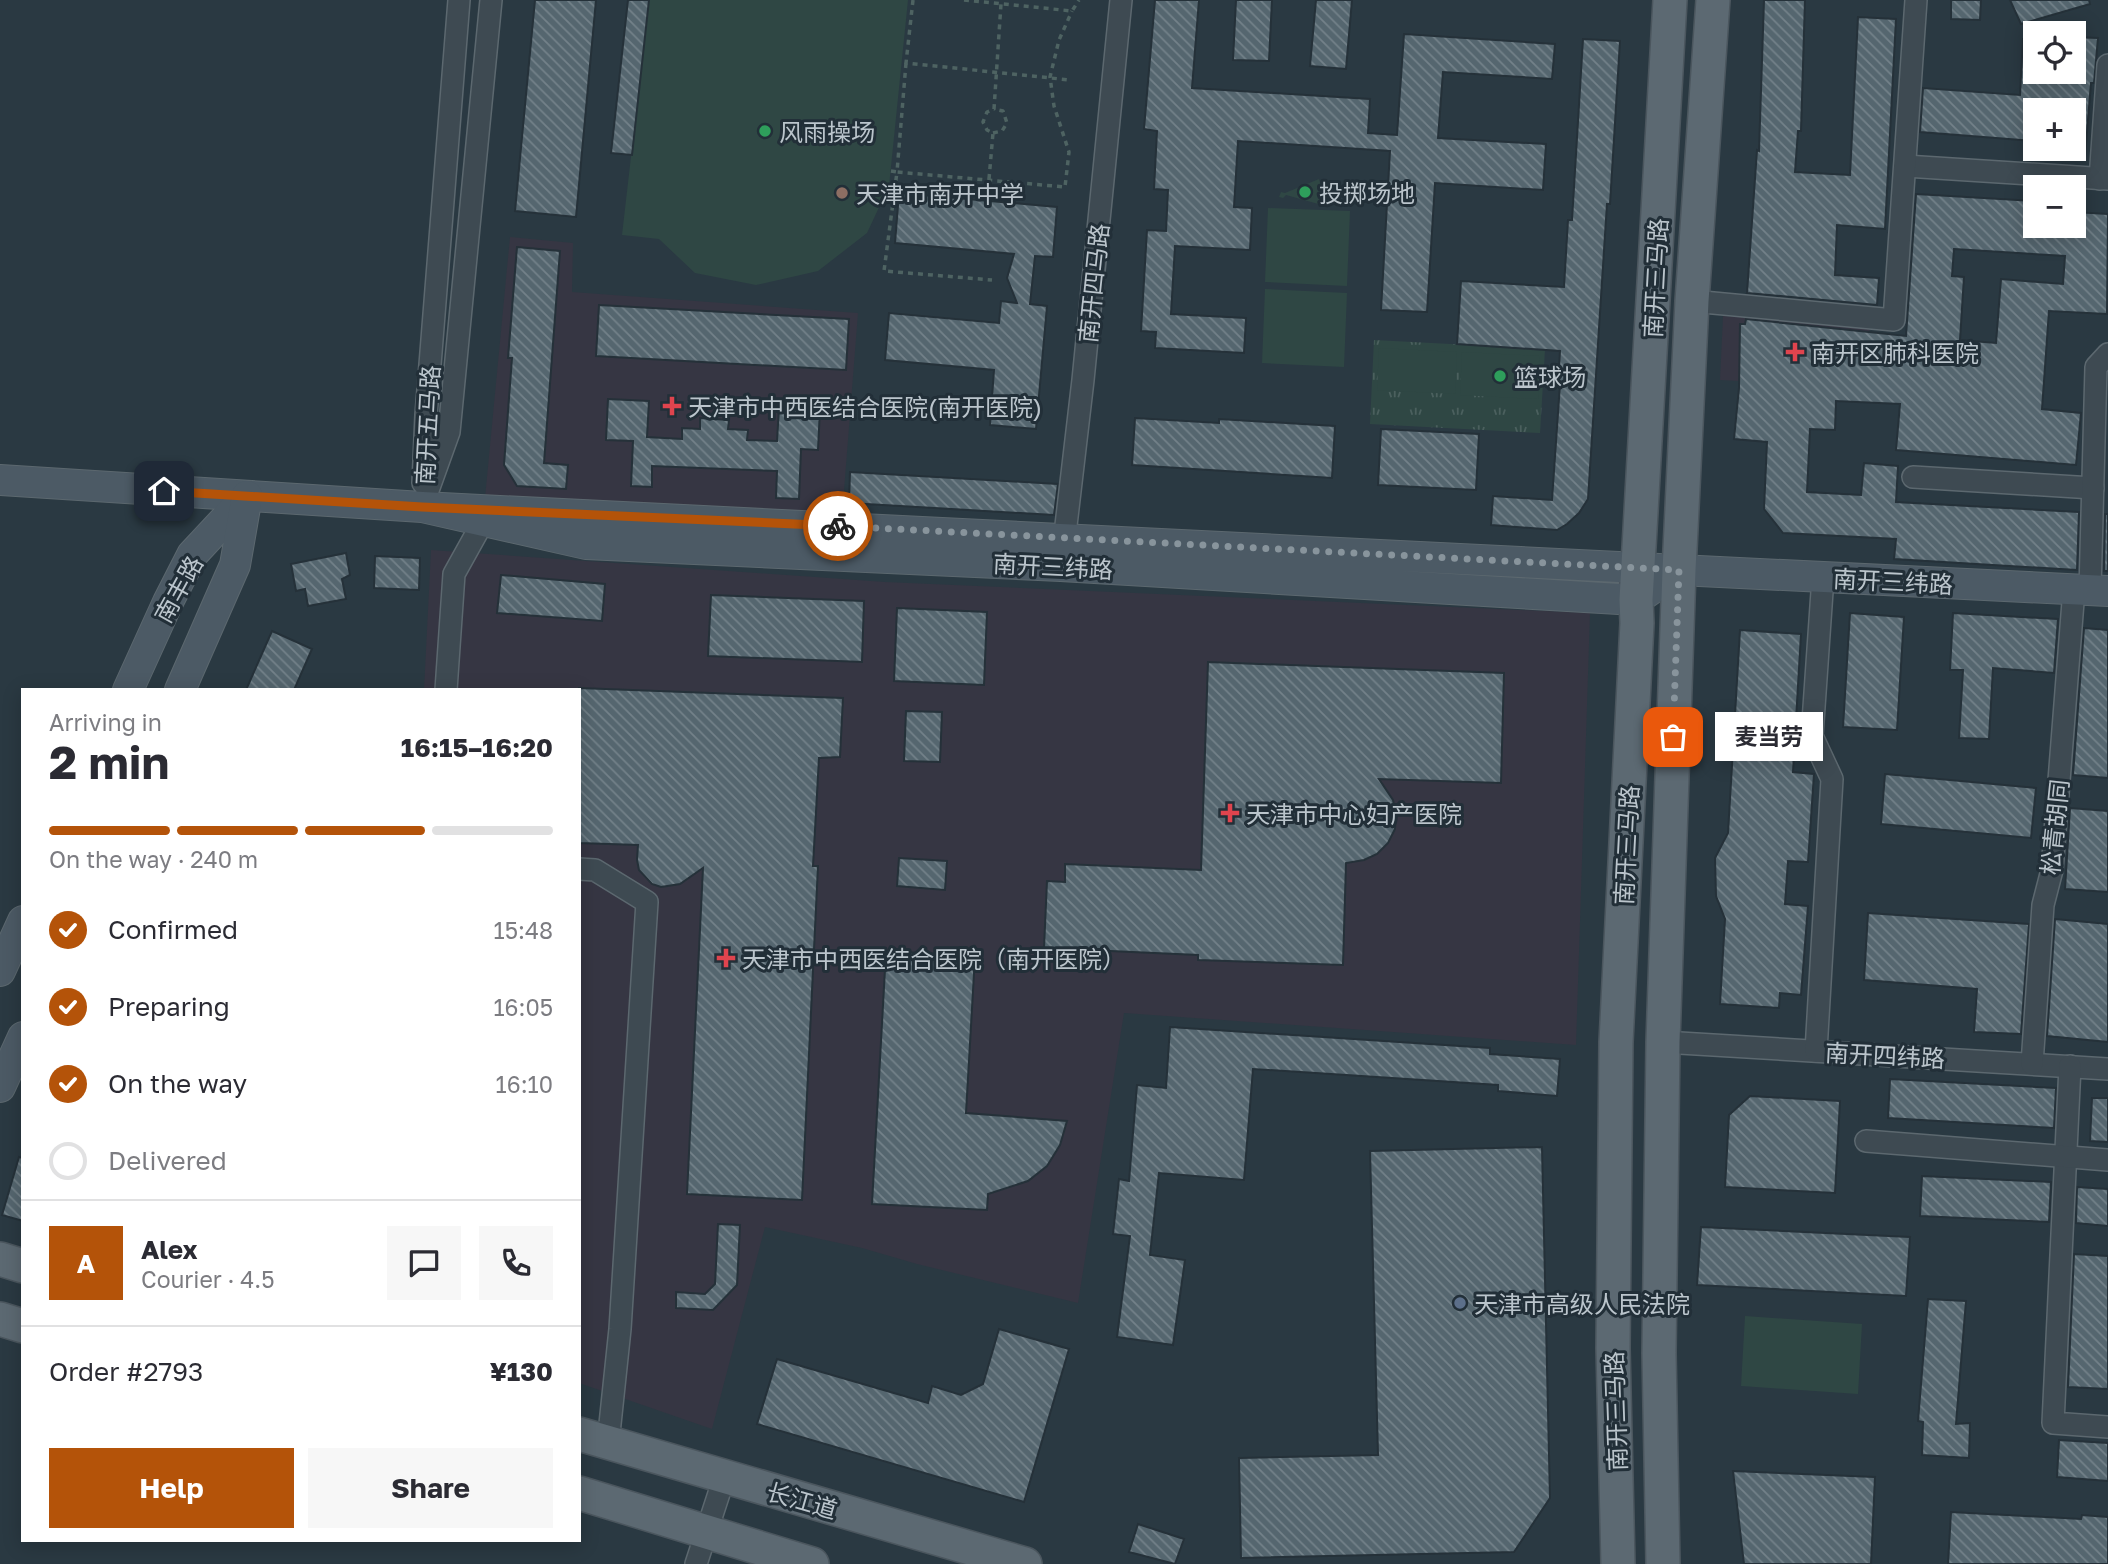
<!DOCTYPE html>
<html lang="en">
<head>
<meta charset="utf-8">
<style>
	:root { --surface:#fff; --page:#f7f7f7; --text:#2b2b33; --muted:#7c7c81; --line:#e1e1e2; --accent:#b45309 }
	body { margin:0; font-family:"Golos Text","Noto Sans SC",sans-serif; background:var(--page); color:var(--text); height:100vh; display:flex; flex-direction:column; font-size:26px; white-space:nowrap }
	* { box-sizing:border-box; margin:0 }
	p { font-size:23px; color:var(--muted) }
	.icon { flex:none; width:38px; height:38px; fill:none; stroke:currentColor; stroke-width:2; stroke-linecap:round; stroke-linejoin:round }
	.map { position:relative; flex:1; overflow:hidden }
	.drawer { position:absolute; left:21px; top:688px; width:560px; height:854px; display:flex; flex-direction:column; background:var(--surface); border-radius:0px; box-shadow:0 4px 18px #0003 }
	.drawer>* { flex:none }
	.buttons { position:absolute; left:2023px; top:21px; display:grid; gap:14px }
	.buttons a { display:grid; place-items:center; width:63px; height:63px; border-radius:0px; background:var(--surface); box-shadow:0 4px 18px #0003; font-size:35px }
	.pin { position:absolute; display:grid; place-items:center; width:60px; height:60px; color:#fff; margin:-30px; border-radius:14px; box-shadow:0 4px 10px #0006 }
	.courier { position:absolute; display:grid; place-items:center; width:70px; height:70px; margin:-35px; border:5px solid #b45309; border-radius:50%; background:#fff; color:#222; box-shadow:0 2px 9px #0007 }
	.bubble { position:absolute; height:49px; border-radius:0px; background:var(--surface); box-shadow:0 4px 18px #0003; font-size:23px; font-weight:700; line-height:49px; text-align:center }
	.summary em { font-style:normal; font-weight:700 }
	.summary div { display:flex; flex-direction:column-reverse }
	.summary { display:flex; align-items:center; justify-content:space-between; height:119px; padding:0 28px }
	h1 { font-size:46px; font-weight:700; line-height:52px }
	.bar { display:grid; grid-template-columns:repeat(4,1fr); gap:10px 7px; align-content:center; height:84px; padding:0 28px }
	.bar i { height:9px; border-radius:5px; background:var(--line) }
	.bar .selected { background:var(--accent) }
	.bar p { grid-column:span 4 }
	.line { display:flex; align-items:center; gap:18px; padding:0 28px; border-top:2px solid var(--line) }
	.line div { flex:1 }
	.round { display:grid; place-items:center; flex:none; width:74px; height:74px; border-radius:0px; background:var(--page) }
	ol { padding:0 28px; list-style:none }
	li { display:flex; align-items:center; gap:21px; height:77px }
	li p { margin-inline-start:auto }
	li .icon { padding:7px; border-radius:50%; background:var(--accent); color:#fff; stroke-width:4 }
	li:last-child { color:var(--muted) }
	li i { width:38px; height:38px; border:4px solid var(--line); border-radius:50% }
	.primary-button { display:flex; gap:14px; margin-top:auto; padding:14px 28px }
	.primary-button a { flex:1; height:80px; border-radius:0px; background:var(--accent); color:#fff; font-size:28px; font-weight:700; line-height:80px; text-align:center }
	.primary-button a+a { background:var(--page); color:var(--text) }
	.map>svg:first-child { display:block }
</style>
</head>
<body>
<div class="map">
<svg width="2108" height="1564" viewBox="0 0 2108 1564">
	<defs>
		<pattern id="grass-tufts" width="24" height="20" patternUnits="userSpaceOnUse" patternTransform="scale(1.75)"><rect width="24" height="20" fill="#2f4744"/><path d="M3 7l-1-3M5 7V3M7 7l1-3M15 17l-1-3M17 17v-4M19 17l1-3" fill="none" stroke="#4b605e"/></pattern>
		<pattern id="building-back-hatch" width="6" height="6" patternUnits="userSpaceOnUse" patternTransform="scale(1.75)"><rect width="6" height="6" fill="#55666f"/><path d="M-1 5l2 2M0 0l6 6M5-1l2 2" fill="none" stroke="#738189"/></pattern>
	</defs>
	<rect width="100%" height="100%" fill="#2a3942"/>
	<g fill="#363643">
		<path d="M510 237 573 243 572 292 858 313 842 516 485 498Z"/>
		<path d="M1723 316 1870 324 1866 388 1720 380Z"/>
		<path d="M431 550 885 582 1590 613 1576 1045 1124 1013 1078 1303 917 1264 862 1248 765 1227 712 1429 579 1383V690H424Z"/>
	</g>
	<path fill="url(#grass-tufts)" d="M1374 340 1545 349 1540 433 1370 424Z"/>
	<g fill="#2f4744">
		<path d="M649 0H908L889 186 867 233 818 271 756 285 695 273 659 239 622 235Z"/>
		<path d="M1319 179 1323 193 1322 205 1286 195 1283 198 1279 197 1281 192 1285 193Z"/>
		<path d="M1268 208 1350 211 1347 286 1265 282Z"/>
		<path d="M1265 289 1347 293 1344 367 1262 363Z"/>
		<path d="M1379 348 1457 352 1455 394 1377 390Z"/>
		<path d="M1462 352 1540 356 1538 399 1460 395Z"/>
		<path d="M1745 1316 1862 1324 1858 1394 1741 1386Z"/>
	</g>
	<g fill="url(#building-back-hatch)" stroke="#253139" stroke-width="2" fill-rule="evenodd">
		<path d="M535 0H596L576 217 515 211Z"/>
		<path d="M628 0H649L632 155 611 153Z"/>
		<path d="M1155 0H1199L1192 88 1370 99 1368 133 1397 135 1404 34 1555 44 1552 79 1443 72 1438 138 1546 144 1543 190 1435 183 1427 312 1381 310 1390 151 1238 141 1234 207 1252 208 1250 250 1175 246 1171 314 1246 318 1244 353 1155 348 1156 332 1141 331 1147 230 1166 231 1168 190 1154 189 1157 131 1144 129Z"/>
		<path d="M1236 0H1272L1269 61 1233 60Z"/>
		<path d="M1316 0H1352L1346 69 1310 66Z"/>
		<path d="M1764 0H1805L1801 131H1798L1795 172 1850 175 1858 17 1896 19 1885 229 1837 225 1835 275 1879 278 1877 305 1747 293 1757 150 1759 151Z"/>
		<path d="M1951 0H1981L1980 20 1951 19Z"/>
		<path d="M2010 0H2089L2090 4 2021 24Z"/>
		<path d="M2074 37 2098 38 2094 83H2091L2085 157H2074V110H2035V141L1920 132 1923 88 2020 95 2023 39H2035V72H2074Z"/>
		<path d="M1583 39 1620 41 1610 204H1607L1588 499 1579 513 1567 524 1557 530 1491 525 1493 496 1552 500 1560 384H1558L1560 351 1457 344 1461 281 1564 287 1568 220H1572Z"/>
		<path d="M899 193 1057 207 1053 257 1035 256 1030 304 1047 306 1036 429 990 425 994 370 885 360 889 313 999 323 1001 301 1017 303 1007 278 1014 254 895 243Z"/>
		<path d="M1916 194 2035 201V226H2074V212L2108 214 2107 314 2049 311 2042 409 2081 413 2076 465 1896 450 1900 404 1836 401 1835 430 1810 429 1807 492 1861 495 1864 463 1898 466 1896 502 2079 512 2077 570 1894 559 1896 539 1783 533 1764 509 1767 442 1734 439 1739 388 1740 324H1745L1746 319 1906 336ZM1954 249 2065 256 2063 284 2001 279 1996 343 1960 340 1964 277 1952 276Z"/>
		<path d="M517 247 560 251 544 463 568 465 566 489 517 486 504 465 512 358H508Z"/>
		<path d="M599 305 849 319 846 370 596 356Z"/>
		<path d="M608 399 649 401 647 437 682 439V428L700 429V418L729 420 728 429 748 430 747 440 777 441 779 408 820 409 818 450 801 449 799 499 776 498 777 471 652 466V487L631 486 633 441 606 440Z"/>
		<path d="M1135 418 1219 423V419L1335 426 1332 478 1132 465Z"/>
		<path d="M1381 429 1479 434 1476 490 1378 485Z"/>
		<path d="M850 472 1058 484 1054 515 849 503Z"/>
		<path d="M2105 514H2108V571H2104Z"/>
		<path d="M346 553 350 575 342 579 346 599 308 606 305 589 296 591 291 564Z"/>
		<path d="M375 556 420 558 419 590 374 588Z"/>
		<path d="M501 575 605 584 602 621 497 613Z"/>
		<path d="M711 595 864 601 862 662 708 656Z"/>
		<path d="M897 608 987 612 984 685 894 681Z"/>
		<path d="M1850 613 1904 617 1897 730 1843 727Z"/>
		<path d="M1953 613 2058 619 2054 673 1993 668 1989 739 1959 738 1963 670H1950Z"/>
		<path d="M2084 628 2108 630V778L2073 775Z"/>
		<path d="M1740 630 1801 634 1793 772 1814 774 1808 862 1788 861 1785 904 1808 906 1801 995 1780 993 1779 1008 1720 1004 1725 919 1716 896 1715 858 1728 833Z"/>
		<path d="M272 631 312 649 294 690H246Z"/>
		<path d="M1208 662 1504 673 1501 783 1379 779 1393 800 1396 814 1395 829 1388 843 1377 854 1364 860 1346 863 1343 965 1198 960V955L1044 948 1047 881 1065 882V864L1201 870Z"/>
		<path d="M579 688 843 698 840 757 819 758 813 866H818L802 1200 687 1194 703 868 680 884 661 887 652 884 639 870 637 860 638 845 579 843Z"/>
		<path d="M906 711 942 712 940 762 904 761Z"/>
		<path d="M1885 774 2036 788 2031 838 1881 824Z"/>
		<path d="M2070 808 2108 811V892L2065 889Z"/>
		<path d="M899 858 947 861 945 890 897 886Z"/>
		<path d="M1868 913 2029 924 2021 1034 1974 1032 1977 989 1864 980Z"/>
		<path d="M2055 919 2108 924V1042L2047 1036Z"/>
		<path d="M886 951 975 956 966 1113 1067 1121 1060 1145 1047 1166 1028 1181 988 1194 987 1210 872 1204Z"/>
		<path d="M1170 1027 1490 1048V1054L1560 1059 1557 1096 1498 1091V1085L1253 1069 1244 1180 1159 1173 1150 1255 1185 1260 1173 1345 1117 1337 1130 1236 1113 1234 1119 1179 1129 1181 1137 1085 1166 1088Z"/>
		<path d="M1890 1079 2056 1088 2054 1128 1888 1118Z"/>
		<path d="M1750 1096 1840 1101 1835 1193 1725 1187 1729 1115Z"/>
		<path d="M2092 1098H2108V1142L2090 1141Z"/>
		<path d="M1542 1147 1550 1498 1514 1552 1241 1558 1239 1458 1378 1455 1370 1151Z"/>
		<path d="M19 1157 23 1158V1221L2 1215Z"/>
		<path d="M1922 1176 2051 1182 2049 1222 1920 1216Z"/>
		<path d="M2077 1187 2108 1189V1226L2076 1223Z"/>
		<path d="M718 1224 740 1225 737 1285 713 1310 676 1308V1292L705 1294 715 1284Z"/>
		<path d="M1701 1227 1910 1237 1906 1296 1697 1285Z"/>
		<path d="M2074 1254 2108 1256V1389L2068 1387Z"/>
		<path d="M1928 1299 1966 1301 1956 1424 1970 1423 1969 1458 1922 1455 1923 1422 1918 1421Z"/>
		<path d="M999 1329 1069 1349 1024 1502 757 1424 777 1359 928 1403 932 1386 961 1395 983 1384Z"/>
		<path d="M2059 1440 2108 1443V1481L2057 1477Z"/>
		<path d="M1733 1471 1875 1477 1871 1564H1744Z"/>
		<path d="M1951 1512 2081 1519 2082 1515 2108 1517V1564H1948Z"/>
		<path d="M1138 1524 1184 1539 1175 1564 1129 1552Z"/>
	</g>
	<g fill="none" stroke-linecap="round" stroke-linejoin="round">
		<defs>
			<g id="street">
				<path d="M1905 166 2108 179"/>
				<path d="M2100 179 2108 65"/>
				<path d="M1692 301 1894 320 1916 0"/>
				<path d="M1913 477 2093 488"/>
				<path d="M423 483 426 415 459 0"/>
				<path d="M422 507 449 432 491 0"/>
				<path d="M1063 551 1083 380 1121 0"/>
				<path d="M2090 590 2096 367 2108 354"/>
				<path d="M446 690 454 574 484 520"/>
				<path d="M579 869 595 870 647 902 620 1329 608 1443"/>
				<path d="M1663 1042 2108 1069"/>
				<path d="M1816 1051 1832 779 1812 736 1823 577"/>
				<path d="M2032 1064 2043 905 2052 870 2074 589"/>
				<path d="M2070 1066 2053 1423 2108 1427"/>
				<path d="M1866 1141 2108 1160"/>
				<path d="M696 1564 724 1478"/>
			</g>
			<g id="secondary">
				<path d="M0 480 422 507 1679 570 1636 600 1061 566 586 544 422 507"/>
				<path d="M1679 570 2108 591"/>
				<path d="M128 690 168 602 192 555 247 496"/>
				<path d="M180 690 235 565 247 496"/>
				<path d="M0 971 23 921"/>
				<path d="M0 1087 23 1037"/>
			</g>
			<g id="primary">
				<path d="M0 1259 23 1266"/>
				<path d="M0 1319 23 1326"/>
				<path d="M579 1434 1025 1564"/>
				<path d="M579 1493 812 1564"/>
				<path d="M1618 1564 1613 1348 1616 1042 1637 623 1636 600 1670 0"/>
				<path d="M1663 1564 1659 1353 1663 1042 1679 570 1692 301 1713 0"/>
			</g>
		</defs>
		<use href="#street" stroke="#5c686f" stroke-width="24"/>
		<use href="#secondary" stroke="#5c686f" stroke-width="32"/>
		<use href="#primary" stroke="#4b565e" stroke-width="36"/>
		<g stroke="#4e6362" stroke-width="3.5" stroke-dasharray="5 5" stroke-linecap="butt">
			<path d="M913 0 906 63 1070 80"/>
			<path d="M964 0 1072 11 1079 0"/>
			<path d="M906 63 897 172 1065 187 1069 152 1054 106 1050 77 1059 40 1072 11"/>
			<path d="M993 133 1002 131 1007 123 1003 111 994 109"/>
			<path d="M891 171 897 172 884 271 992 280"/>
			<path d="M989 179 993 133 987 130 983 122 987 112 994 109 1001 4"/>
		</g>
		<use href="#street" stroke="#3e4a52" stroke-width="21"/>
		<use href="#secondary" stroke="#4c5a65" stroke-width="30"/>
		<use href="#primary" stroke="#5c6972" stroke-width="33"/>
	</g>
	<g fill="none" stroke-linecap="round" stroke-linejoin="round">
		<path stroke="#88949c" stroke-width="7" stroke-dasharray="0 12.6" d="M838 526 1679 570 1673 737"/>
		<path stroke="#b45309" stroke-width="9" d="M164 491 422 507 838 526"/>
	</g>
	<g fill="#2e9e5b" stroke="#222f38" stroke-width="2.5">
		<circle cx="765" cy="131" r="7"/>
		<circle cx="1305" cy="192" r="7"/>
		<circle cx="1500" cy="376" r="7"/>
	</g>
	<circle fill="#8d6e63" stroke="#222f38" stroke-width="2.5" cx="842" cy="193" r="7"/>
	<g fill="#e0444e" stroke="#222f38" stroke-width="2.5">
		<path d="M1791.5 341.5h7v7h7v7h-7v7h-7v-7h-7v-7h7z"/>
		<path d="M668.5 395.5h7v7h7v7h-7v7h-7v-7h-7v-7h7z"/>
		<path d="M1226.5 802.5h7v7h7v7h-7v7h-7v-7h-7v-7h7z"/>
		<path d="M722.5 947.5h7v7h7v7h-7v7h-7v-7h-7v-7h7z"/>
	</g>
	<circle fill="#5c6f8a" stroke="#222f38" stroke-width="2.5" cx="1460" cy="1303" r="7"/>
	<g text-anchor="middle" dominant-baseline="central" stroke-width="6" stroke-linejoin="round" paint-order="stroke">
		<g font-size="24" fill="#bbc5cc" stroke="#222f38" text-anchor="start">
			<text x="779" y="131">风雨操场</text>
			<text x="1319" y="192">投掷场地</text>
			<text x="856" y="193">天津市南开中学</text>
			<text x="1811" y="352">南开区肺科医院</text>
			<text x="1514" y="376">篮球场</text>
			<text x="688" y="406">天津市中西医结合医院(南开医院)</text>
			<text x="1246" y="813">天津市中心妇产医院</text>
			<text x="742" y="958">天津市中西医结合医院（南开医院）</text>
			<text x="1474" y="1303">天津市高级人民法院</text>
		</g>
		<g font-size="24" fill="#bbc5cc" stroke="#222f38">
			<text transform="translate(1655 278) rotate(-87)">南开三马路</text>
			<text transform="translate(1093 283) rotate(-84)">南开四马路</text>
			<text transform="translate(427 425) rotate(-87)">南开五马路</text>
			<text transform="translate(1053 566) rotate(3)">南开三纬路</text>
			<text transform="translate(1893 581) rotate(3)">南开三纬路</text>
			<text transform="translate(178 589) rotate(-61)">南丰路</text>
			<text transform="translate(2054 827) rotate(-84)">松青胡同</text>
			<text transform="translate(1626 845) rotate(-87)">南开三马路</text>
			<text transform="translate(1885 1055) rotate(3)">南开四纬路</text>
			<text transform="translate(1615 1411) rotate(-92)">南开三马路</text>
			<text transform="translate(802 1500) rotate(16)">长江道</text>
		</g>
	</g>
</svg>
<div class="buttons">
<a><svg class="icon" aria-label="locate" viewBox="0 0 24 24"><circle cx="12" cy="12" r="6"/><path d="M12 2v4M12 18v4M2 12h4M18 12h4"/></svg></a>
<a>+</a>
<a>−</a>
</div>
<div class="pin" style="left:1673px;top:737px;background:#ea580c"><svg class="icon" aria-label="bag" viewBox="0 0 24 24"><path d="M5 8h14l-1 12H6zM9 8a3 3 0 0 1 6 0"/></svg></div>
<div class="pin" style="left:164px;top:491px;background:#1f2937"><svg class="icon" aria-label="home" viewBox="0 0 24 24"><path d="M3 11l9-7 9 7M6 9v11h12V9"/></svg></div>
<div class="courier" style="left:838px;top:526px"><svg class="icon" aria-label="bike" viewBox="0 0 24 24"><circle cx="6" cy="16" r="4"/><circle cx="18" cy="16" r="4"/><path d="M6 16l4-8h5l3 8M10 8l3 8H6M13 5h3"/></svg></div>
<div class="bubble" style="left:1715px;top:712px;width:108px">麦当劳</div>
<section class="drawer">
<div class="summary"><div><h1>2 min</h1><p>Arriving in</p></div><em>16:15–16:20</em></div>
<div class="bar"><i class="selected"></i><i class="selected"></i><i class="selected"></i><i></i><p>On the way · 240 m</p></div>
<ol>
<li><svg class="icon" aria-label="check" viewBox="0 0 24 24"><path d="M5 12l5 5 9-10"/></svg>Confirmed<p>15:48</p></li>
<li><svg class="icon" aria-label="check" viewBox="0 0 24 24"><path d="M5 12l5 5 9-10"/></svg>Preparing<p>16:05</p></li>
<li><svg class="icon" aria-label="check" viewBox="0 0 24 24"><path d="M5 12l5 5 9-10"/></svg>On the way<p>16:10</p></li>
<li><i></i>Delivered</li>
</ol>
<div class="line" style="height:126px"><b class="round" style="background:var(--accent);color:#fff">A</b><div><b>Alex</b><p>Courier · 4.5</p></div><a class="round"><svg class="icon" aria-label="chat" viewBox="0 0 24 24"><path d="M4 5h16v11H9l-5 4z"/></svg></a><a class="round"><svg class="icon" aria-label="phone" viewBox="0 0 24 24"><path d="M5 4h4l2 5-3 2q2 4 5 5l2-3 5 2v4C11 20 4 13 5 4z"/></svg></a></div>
<div class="line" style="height:91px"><div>Order #2793</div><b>¥130</b></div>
<div class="primary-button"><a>Help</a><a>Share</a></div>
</section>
</div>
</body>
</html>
